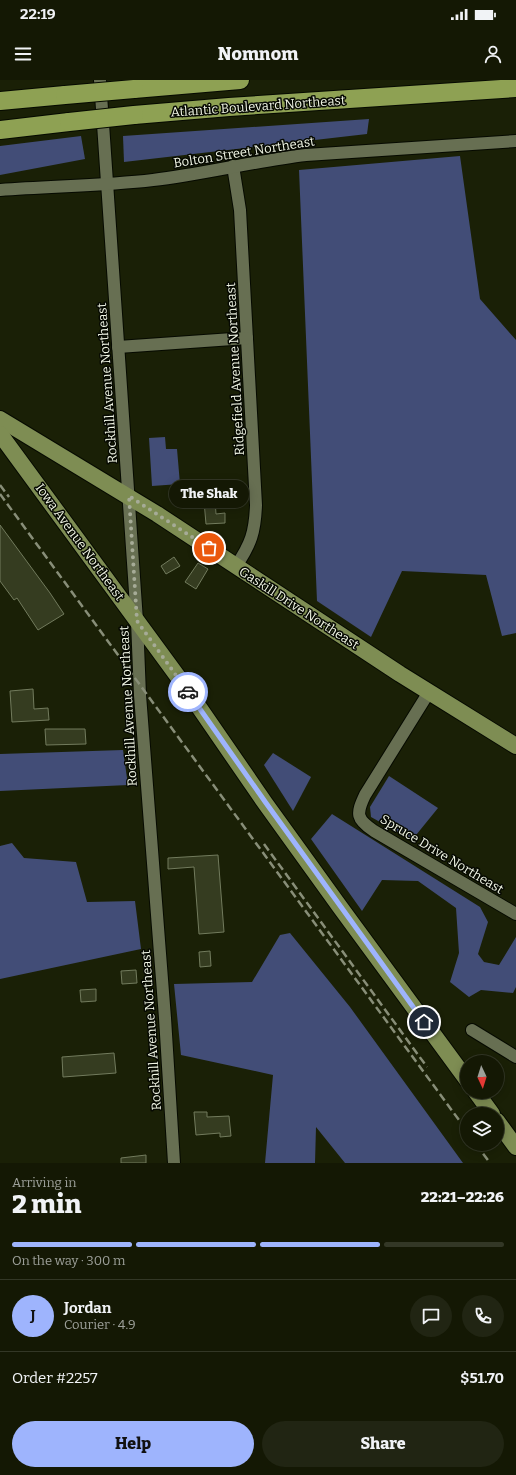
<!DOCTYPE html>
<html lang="en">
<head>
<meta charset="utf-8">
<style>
	:root { --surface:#141804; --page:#212513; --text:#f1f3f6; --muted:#9da09a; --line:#333726; --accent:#9eb4fd }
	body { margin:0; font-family:Bitter,serif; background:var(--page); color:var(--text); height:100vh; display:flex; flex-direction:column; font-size:15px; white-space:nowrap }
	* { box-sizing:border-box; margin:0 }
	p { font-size:13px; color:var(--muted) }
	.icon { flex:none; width:22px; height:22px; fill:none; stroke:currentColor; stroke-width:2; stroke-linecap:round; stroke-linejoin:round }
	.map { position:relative; height:1083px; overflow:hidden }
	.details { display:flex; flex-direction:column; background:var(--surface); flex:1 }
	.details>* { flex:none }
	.needle { width:26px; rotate:176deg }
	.fabs { position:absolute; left:460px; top:975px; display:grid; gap:8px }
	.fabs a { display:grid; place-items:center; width:44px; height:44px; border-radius:50%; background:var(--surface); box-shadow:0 2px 10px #0003,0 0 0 1px var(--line); font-size:20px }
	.pin { position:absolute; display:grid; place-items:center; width:34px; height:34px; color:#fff; margin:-17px; border:2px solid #fff; border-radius:50%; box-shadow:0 1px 4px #0007 }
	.courier { position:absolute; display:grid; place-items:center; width:40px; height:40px; margin:-20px; border:3px solid #9eb4fd; border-radius:50%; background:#fff; color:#222; box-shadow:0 1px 5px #0007 }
	.bubble { position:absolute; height:28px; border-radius:14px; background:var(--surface); box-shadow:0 2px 10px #0003,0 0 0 1px var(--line); font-size:13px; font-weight:800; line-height:28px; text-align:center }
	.headline em { font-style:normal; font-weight:800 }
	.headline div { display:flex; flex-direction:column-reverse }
	.headline { display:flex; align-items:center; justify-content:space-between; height:68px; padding:0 12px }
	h1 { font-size:26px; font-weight:800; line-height:30px }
	.bar { display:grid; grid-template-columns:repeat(4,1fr); gap:6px 4px; align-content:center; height:48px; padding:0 12px }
	.bar i { height:5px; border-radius:3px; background:var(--line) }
	.bar .active { background:var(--accent) }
	.bar p { grid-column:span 4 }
	.line { display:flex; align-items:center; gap:10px; padding:0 12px; border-top:1px solid var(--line) }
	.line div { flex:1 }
	.round { display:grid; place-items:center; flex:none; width:42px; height:42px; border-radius:21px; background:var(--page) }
	.primary-button { display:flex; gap:8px; margin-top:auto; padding:8px 12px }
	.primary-button a { flex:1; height:46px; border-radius:24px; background:var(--accent); color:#111; font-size:16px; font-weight:800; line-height:46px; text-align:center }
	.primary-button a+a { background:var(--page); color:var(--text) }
	.status { display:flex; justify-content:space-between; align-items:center; height:28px; padding:0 20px; background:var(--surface); direction:ltr }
	.status svg { height:11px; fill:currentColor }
	header { display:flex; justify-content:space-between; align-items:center; height:52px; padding:0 12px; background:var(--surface); font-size:18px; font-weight:800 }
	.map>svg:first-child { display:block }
</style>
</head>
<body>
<div class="status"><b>22:19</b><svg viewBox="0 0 49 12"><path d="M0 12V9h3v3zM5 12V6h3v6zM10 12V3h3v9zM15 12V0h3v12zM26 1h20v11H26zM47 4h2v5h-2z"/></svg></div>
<header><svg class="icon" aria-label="menu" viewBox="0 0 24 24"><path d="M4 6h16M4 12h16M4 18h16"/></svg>Nomnom<svg class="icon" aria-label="person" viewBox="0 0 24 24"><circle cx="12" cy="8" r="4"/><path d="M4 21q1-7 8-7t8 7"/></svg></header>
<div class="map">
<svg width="516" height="1083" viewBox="0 0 516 1083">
	<rect width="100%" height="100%" fill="#1a2006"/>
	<g fill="#424d77">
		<path d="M369 39 367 54 124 82 123 56Z"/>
		<path d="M81 56 85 79 0 95V66Z"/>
		<path d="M460 76 480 219 516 260V553L502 556 486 495 402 491 371 557 317 521 299 90Z"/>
		<path d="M165 357 166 369H177L180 404 152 406 149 358Z"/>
		<path d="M123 670 128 705 0 711V674Z"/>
		<path d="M273 673 311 697 293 731 264 685Z"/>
		<path d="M389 696 438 728 412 760 371 737 370 727Z"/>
		<path d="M332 734 480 827 488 842 478 874 484 882 499 885 516 857V907L513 913 481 910 469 917 450 902 459 873 456 828 418 801 382 800 362 831 311 759Z"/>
		<path d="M12 763 24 778 76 782 87 822 135 821 141 869 0 899V766Z"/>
		<path d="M290 853 350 927 463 1083H345L316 1047 315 1083H265L273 995 181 975 174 904 252 902 280 855Z"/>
	</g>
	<g fill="#353c20" stroke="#727b5d">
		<path d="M215 420 216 434 225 433V443L206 444 204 421Z"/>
		<path d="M0 445 50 513 64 534 38 550 17 518 14 520 0 501Z"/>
		<path d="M174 477 180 486 166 494 161 486Z"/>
		<path d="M198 483 208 489 196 509 185 502Z"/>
		<path d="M33 609 34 629 48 628 49 640 12 642 10 611Z"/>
		<path d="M45 649H85L86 664 46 665Z"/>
		<path d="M218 775 224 852 199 854 194 787 168 789V778Z"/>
		<path d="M210 871 211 886 200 887 199 872Z"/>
		<path d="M136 890 137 903 122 904 121 891Z"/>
		<path d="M96 909V921L81 922 80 910Z"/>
		<path d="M114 973 116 993 63 997 62 977Z"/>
		<path d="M194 1032H207V1037L229 1036 231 1056 220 1057V1053L196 1055Z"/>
		<path d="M146 1075V1083H121V1078Z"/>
	</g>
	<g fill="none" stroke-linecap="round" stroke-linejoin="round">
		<defs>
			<g id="minor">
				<path d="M100 0 137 541 140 615 165 938 174 1083"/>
				<path d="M233 86 240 130 256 425C255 452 251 464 236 486"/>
				<path d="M0 110C51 106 102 106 153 100 204 94 255 81 306 75L516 61"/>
				<path d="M118 267 247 258"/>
				<path d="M429 612 365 715C356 734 356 739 374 751L516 834"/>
				<path d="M472 950 516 977"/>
			</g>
			<g id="major">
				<path d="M0 339 157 434 400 594 516 666"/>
				<path d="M0 354 181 601 265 723 340 827 467 1000"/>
				<path d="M476 1012 492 1034"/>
				<path d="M497 1041 516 1067"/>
			</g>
			<g id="highway">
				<path d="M134 9 240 0"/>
				<path d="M0 21 65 15"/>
				<path d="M134 35 229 27 516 8"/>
				<path d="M0 50 69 42"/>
			</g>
		</defs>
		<use href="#minor" stroke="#060a00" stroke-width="14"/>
		<use href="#major" stroke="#060a00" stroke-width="18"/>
		<use href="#highway" stroke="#060a00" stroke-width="20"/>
		<use href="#minor" stroke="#676f52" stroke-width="12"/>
		<use href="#major" stroke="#7e8d53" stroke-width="16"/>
		<use href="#highway" stroke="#8ea153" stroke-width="18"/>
		<g stroke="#888e78" stroke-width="2.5" stroke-dasharray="8 4" stroke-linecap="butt">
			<path d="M0 405 9 417"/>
			<path d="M0 414 467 1051"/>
			<path d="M264 764 427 987"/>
			<path d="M476 1064 490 1083"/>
		</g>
		<defs>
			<g id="highway-bridge">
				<path d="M65 15 134 9"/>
				<path d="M69 42 134 35"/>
			</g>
		</defs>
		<use href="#highway-bridge" stroke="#060a00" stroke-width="20" stroke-linecap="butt"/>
		<use href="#highway-bridge" stroke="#8ea153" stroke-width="18"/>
	</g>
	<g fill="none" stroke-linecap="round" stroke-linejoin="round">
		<path stroke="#a6ab97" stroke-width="4" stroke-dasharray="0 7.2" d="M188 612 137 541 129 416 209 468"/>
		<path stroke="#9eb4fd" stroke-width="5" d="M188 612 266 723 424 942"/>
	</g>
	<g text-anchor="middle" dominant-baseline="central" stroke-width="3" stroke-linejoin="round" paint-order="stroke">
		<g font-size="13" fill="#f1f6e5" stroke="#060902">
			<text transform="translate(258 26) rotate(-4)">Atlantic Boulevard Northeast</text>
			<text transform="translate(244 72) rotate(-9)">Bolton Street Northeast</text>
			<text transform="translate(235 289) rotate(-93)">Ridgefield Avenue Northeast</text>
			<text transform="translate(107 303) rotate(-94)">Rockhill Avenue Northeast</text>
			<text transform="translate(80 462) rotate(54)">Iowa Avenue Northeast</text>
			<text transform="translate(299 528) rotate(33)">Gaskill Drive Northeast</text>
			<text transform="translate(128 626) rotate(-93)">Rockhill Avenue Northeast</text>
			<text transform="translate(442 774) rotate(31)">Spruce Drive Northeast</text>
			<text transform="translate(151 950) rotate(-94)">Rockhill Avenue Northeast</text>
		</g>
	</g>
</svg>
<div class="fabs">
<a><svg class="needle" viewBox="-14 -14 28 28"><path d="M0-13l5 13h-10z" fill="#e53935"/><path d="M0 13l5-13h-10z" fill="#9da09a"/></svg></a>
<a><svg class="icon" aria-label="layers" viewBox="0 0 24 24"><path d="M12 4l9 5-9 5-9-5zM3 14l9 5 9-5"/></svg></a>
</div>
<div class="pin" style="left:209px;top:468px;background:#ea580c"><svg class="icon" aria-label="bag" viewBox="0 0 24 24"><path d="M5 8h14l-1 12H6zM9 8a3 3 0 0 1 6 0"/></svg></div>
<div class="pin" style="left:424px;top:942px;background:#1f2937"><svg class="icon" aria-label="home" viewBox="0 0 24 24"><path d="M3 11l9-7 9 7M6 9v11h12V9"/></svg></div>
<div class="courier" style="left:188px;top:612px"><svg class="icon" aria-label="car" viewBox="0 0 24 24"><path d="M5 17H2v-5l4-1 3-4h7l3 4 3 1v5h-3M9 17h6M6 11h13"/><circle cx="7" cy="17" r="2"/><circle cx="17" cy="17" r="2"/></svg></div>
<div class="bubble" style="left:169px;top:400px;width:80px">The Shak</div>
</div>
<section class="details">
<div class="headline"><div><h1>2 min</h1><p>Arriving in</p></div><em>22:21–22:26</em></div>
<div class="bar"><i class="active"></i><i class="active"></i><i class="active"></i><i></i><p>On the way · 300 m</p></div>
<div class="line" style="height:72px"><b class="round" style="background:var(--accent);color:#111">J</b><div><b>Jordan</b><p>Courier · 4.9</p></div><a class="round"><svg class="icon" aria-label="chat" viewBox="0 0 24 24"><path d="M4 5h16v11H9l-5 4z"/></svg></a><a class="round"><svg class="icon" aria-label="phone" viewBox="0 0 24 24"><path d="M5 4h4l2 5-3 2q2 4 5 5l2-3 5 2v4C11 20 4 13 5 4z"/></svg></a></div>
<div class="line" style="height:52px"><div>Order #2257</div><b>$51.70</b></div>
<div class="primary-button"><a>Help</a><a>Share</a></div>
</section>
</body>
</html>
